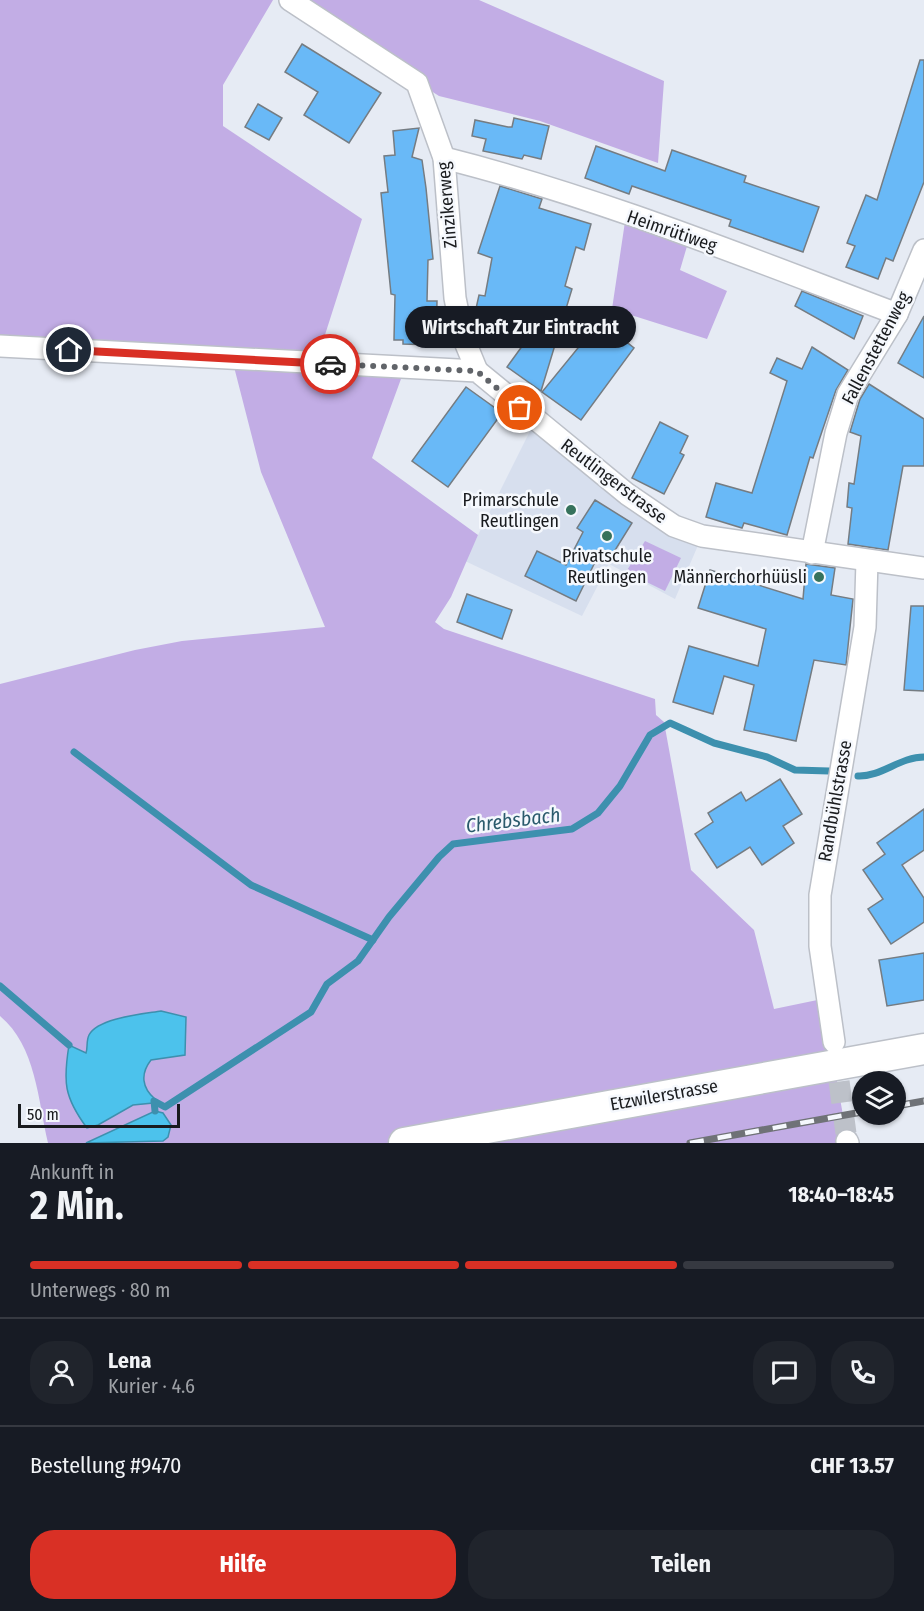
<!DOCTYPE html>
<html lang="de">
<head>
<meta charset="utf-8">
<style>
	:root { --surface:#171b24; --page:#20242c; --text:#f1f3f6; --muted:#9ea1a6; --line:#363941; --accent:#d93025 }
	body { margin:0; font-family:"Fira Sans Condensed",sans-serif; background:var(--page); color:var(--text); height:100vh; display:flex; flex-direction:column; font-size:22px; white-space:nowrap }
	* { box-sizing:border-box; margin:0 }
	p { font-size:20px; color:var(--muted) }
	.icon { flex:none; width:33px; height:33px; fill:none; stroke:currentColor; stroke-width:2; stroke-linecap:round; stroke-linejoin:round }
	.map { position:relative; height:1143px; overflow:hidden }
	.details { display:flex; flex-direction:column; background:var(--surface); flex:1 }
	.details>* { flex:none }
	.fabs { position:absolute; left:852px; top:1071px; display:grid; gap:12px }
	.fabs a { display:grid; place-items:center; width:54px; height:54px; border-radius:50%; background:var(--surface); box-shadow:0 2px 4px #0004; font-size:30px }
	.scale { position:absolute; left:18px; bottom:15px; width:162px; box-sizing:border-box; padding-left:6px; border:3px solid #191b1e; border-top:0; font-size:16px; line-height:21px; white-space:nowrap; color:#191b1e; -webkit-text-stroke:4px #f5f8fd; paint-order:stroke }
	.pin { position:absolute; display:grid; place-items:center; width:51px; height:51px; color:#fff; margin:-26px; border:3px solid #fff; border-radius:50%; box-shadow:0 2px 6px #0007 }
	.courier { position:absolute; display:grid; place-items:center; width:60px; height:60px; margin:-30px; border:4px solid #d93025; border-radius:50%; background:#fff; color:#222; box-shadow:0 2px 8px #0007 }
	.bubble { position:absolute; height:42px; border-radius:21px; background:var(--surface); box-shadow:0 2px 4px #0004; font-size:20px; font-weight:700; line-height:42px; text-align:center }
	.head em { font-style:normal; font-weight:700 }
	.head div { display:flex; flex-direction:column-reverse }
	.head { display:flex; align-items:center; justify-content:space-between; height:102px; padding:0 30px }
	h1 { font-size:39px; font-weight:700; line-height:45px }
	.bar { display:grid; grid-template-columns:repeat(4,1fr); gap:9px 6px; align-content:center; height:72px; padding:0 30px }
	.bar i { height:8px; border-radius:4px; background:var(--line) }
	.bar .on { background:var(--accent) }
	.bar p { grid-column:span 4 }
	.line { display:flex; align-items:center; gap:15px; padding:0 30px; border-top:2px solid var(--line) }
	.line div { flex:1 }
	.round { display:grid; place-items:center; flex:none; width:63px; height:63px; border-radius:24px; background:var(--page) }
	.cta { display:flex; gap:12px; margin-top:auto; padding:12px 30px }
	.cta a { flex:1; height:69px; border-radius:24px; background:var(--accent); color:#fff; font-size:24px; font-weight:700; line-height:69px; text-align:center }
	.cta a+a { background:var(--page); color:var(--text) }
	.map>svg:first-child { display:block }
</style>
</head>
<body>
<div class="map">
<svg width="924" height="1143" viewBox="0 0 924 1143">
	<rect width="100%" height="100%" fill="#e6ebf4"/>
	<path fill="#d7dfee" d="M535 421 702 536 675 599 609 564 582 616 465 561Z"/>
	<g fill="#c2ade5">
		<path d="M0 0H273L223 85V126L362 219 316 363 405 368 372 458 478 535 451 597 435 622 444 629 655 699 656 715 664 722 691 870 754 930 774 1009 827 998 834 1065 848 1143H48C38 1100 36 1046 0 1016V684L135 650 182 641 325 627 261 472 232 359 0 346Z"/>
		<path d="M290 0H479L664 81 658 163 540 121 439 96Z"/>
		<path d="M626 215 690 236 680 270 727 291 707 339 612 309Z"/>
		<path d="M645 541 681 558 665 591 626 572Z"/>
	</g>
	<g fill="#4cc2ec" stroke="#3d90ae" stroke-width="1.5">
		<path d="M161 1011 186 1017 185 1055 151 1060C140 1074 142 1088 155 1099L153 1103 133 1105 98 1125 87 1128C64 1097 63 1082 69 1045L86 1053C88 1047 86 1041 89 1035 98 1018 143 1014 161 1011Z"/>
		<path d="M155 1111 163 1113 171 1125 168 1137 163 1141 86 1143Z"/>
	</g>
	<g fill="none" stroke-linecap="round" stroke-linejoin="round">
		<g stroke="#3d90ae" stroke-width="7">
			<path d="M74 752 251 885 373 940"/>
			<path d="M858 776C881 777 900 757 924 757"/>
			<path d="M0 986 69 1045"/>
			<path d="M155 1111 154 1101 165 1107 311 1012 327 984 358 961 389 917 439 857 453 844 572 829 598 813 620 786 650 735 670 723 714 743 767 757 795 770 829 771"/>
		</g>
	</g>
	<g fill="#69b9f7" stroke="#757c82" stroke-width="1.5">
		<path d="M302 44 381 93 349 143 304 115 318 92 285 72Z"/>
		<path d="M920 60H924V182L893 261 886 258 878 279 846 267 855 246 847 243 866 195 877 200Z"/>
		<path d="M258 104 282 118 269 140 245 127Z"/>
		<path d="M514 118 549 126 541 159 524 155 522 159 483 151 486 139 472 136 475 120 508 127H512Z"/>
		<path d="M419 128 412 157 422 160 426 188 433 259 428 260 427 301H437L436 345 403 344V340H394L395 295 391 294 381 193 388 192 384 156 395 155 393 131Z"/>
		<path d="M596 146 665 171 672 150 746 176 744 182 819 207 803 252 729 226 731 220 632 186 629 194 585 178Z"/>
		<path d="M500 186 542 199 539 208 591 224 584 250 576 247 565 286 572 289 541 391 507 367 531 334 473 322 479 295 485 296 492 258 478 253Z"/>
		<path d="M802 291 863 316 854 339 795 306Z"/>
		<path d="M924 316V378L898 363Z"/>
		<path d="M600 321 634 348 581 420 542 392Z"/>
		<path d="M812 347 848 370 836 390 813 458 810 457 787 535 744 523 742 528 706 517 716 483 752 493 787 381 770 373 777 358 802 369Z"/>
		<path d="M869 384 924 419V466H903L888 550 848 544 852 508 847 507 849 483 854 484 861 436 850 432 860 399Z"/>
		<path d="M466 387 502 413 448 487 412 461Z"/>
		<path d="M660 422 688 436 680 453 684 455 664 494 632 478Z"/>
		<path d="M595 500 632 523 609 560 599 554 576 601 525 576 537 551 566 565 583 532 577 528Z"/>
		<path d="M806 564 835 568 831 595 853 599 846 665 814 660 796 741 744 730 754 685 724 676 713 714 673 702 689 646 758 666 766 629 698 608 710 570 803 599Z"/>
		<path d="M467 594 512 610 502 639 457 622Z"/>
		<path d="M911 606H924V691L904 690Z"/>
		<path d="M780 779 802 814 783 826 794 843 762 865 750 847 717 868 695 834 713 822 708 813 741 792 746 801Z"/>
		<path d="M924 809V850L902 865 924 898V922L891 944 868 909 883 899 863 870 885 854 877 843Z"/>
		<path d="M924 953V1000L887 1006 879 960Z"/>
	</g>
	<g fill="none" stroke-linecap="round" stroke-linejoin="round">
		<path stroke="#bdc1c9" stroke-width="21" stroke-dasharray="21 10" stroke-linecap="butt" d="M835 1051 847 1141"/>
		<defs>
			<g id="minor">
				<path d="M290 0 417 83 444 158 455 298 463 337 477 371"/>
				<path d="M444 158C599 197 748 258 897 314"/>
				<path d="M0 346 477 371 627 494 674 526 702 536 924 568"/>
				<path d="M812 553 836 433 848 394 897 314 924 250"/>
				<path d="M834 1042 820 946V895L865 627 867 561"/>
				<path d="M847 1141 848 1143"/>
			</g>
			<path id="secondary" d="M404 1143 924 1049"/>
		</defs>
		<use href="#minor" stroke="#bcc0c8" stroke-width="24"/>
		<use href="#secondary" stroke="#bcc0c8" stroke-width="33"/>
		<use href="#minor" stroke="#fff" stroke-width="21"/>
		<use href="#secondary" stroke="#fff" stroke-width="30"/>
		<defs>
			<g id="rail">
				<path d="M896 1106 924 1101"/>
				<path d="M690 1143 862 1112"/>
			</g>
		</defs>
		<use href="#rail" stroke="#6f7277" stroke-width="7"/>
		<use href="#rail" stroke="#f5f8fd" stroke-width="4.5" stroke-dasharray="14" stroke-linecap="butt"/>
	</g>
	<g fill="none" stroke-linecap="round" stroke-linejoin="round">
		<path stroke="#616469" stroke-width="6" stroke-dasharray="0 10.8" d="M330 364 477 371 520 408"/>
		<path stroke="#d93025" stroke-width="8" d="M69 350 330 364"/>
	</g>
	<g fill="#36725c" stroke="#f5f8fd" stroke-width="2">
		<circle cx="571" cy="510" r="6"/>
		<circle cx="607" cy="536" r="6"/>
		<circle cx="819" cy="577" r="6"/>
	</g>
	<g text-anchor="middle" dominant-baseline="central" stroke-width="5" stroke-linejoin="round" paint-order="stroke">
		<g font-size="18" fill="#191b1e" stroke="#f5f8fd">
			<text transform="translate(447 205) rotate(-95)">Zinzikerweg</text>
			<text transform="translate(672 231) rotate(19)">Heimrütiweg</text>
			<text transform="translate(876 348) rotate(-62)">Fallenstettenweg</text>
			<text transform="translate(614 481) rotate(37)">Reutlingerstrasse</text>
			<text transform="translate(835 801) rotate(-80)">Randbühlstrasse</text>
			<text transform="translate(664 1095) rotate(-10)">Etzwilerstrasse</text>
		</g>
		<g font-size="18" fill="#191b1e" stroke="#f5f8fd" text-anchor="end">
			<text x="559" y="500">Primarschule<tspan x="559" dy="21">Reutlingen</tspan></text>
			<text x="607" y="556" text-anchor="middle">Privatschule<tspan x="607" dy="21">Reutlingen</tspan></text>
			<text x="807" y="577">Männerchorhüüsli</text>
		</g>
		<g font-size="20" font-style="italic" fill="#2a5a6c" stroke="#f5f8fd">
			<text transform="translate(513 820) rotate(-7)">Chrebsbach</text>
		</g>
	</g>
</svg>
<div class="fabs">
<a><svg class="icon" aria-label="layers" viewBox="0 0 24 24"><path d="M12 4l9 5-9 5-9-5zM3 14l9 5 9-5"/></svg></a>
</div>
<div class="scale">50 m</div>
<div class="pin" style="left:520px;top:408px;background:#ea580c"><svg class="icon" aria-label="bag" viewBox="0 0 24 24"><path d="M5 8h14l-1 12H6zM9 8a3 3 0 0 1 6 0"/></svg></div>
<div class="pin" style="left:69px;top:350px;background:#1f2937"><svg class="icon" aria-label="home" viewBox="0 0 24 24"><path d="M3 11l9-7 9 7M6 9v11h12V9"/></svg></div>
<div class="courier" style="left:330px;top:364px"><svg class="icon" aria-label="car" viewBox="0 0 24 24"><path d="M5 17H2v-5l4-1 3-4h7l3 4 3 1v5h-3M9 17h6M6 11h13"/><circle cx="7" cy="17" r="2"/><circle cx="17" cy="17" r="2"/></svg></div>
<div class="bubble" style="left:405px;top:306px;width:231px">Wirtschaft Zur Eintracht</div>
</div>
<section class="details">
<div class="head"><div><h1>2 Min.</h1><p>Ankunft in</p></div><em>18:40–18:45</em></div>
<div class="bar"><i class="on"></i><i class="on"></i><i class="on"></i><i></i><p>Unterwegs · 80 m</p></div>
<div class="line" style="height:108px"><a class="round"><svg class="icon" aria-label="person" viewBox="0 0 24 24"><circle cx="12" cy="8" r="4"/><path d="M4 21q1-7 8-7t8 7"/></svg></a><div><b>Lena</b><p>Kurier · 4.6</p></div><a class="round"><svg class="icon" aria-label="chat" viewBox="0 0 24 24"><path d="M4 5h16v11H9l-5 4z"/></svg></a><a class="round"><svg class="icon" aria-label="phone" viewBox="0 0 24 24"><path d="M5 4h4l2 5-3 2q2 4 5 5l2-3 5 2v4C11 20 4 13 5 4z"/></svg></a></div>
<div class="line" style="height:78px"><div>Bestellung #9470</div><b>CHF 13.57</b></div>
<div class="cta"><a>Hilfe</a><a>Teilen</a></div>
</section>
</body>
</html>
